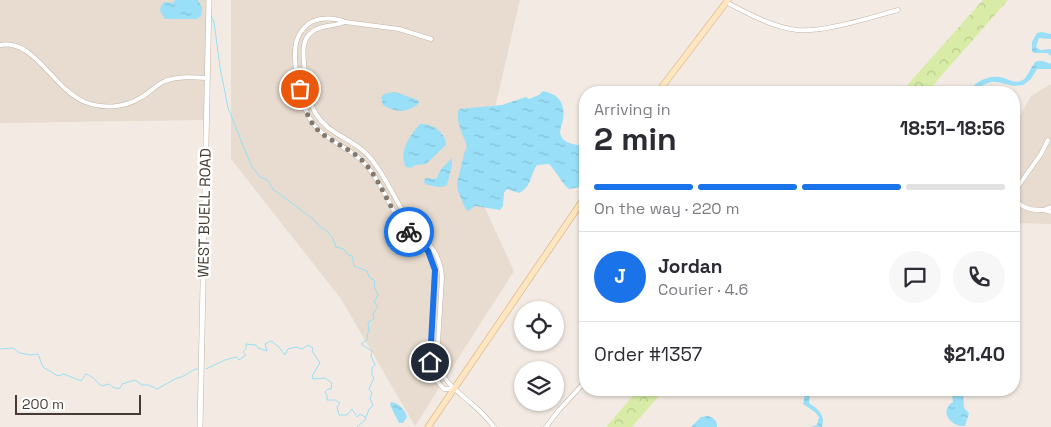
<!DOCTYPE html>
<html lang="en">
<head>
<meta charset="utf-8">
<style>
	:root { --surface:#fff; --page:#f7f7f7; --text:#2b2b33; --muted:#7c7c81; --line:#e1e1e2; --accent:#1a73e8 }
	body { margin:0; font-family:"Space Grotesk",sans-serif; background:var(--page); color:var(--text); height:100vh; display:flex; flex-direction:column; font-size:19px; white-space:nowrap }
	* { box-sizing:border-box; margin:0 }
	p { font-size:16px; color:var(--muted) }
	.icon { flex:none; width:28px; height:28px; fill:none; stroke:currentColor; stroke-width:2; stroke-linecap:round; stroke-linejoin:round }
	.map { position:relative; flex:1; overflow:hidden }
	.panel { position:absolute; left:579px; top:86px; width:441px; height:310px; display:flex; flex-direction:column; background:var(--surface); border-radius:20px; box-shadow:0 1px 4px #0004 }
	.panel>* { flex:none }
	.buttons { position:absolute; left:514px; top:301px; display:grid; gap:10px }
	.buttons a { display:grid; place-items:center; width:50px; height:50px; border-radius:50%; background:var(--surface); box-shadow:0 1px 4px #0004; font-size:25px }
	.scale { position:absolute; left:15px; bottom:12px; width:126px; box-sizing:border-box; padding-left:5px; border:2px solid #453b32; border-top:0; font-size:14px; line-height:18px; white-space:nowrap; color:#453b32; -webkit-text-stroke:4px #fff; paint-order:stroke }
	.pin { position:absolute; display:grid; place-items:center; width:42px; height:42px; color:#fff; margin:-21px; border:2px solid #fff; border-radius:50%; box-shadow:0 1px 5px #0007 }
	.courier { position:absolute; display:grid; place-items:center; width:50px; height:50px; margin:-25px; border:4px solid #1a73e8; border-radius:50%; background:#fff; color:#222; box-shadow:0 1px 6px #0007 }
	.headline em { font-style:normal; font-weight:700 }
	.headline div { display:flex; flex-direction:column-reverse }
	.headline { display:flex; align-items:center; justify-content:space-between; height:85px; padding:0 15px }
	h1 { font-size:32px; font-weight:700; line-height:38px }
	.bar { display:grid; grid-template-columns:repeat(4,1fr); gap:8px 5px; align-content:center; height:60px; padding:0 15px }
	.bar i { height:6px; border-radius:4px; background:var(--line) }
	.bar .current { background:var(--accent) }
	.bar p { grid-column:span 4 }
	.line { display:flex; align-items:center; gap:12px; padding:0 15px; border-top:1px solid var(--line) }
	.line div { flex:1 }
	.round { display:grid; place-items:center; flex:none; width:52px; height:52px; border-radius:26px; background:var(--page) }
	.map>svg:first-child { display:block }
</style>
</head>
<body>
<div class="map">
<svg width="1051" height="427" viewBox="0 0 1051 427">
	<defs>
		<pattern id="park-crowns" width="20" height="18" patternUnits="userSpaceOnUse" patternTransform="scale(1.25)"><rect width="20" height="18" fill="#d8eca7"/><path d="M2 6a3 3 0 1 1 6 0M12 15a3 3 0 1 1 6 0" fill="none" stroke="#bbcb90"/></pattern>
		<pattern id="water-ripples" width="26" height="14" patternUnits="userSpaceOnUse" patternTransform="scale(1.25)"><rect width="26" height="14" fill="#98dff7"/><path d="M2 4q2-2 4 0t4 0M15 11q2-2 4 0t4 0" fill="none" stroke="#84c0d4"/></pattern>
	</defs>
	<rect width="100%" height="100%" fill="#f3ebe3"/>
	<g fill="#e8dcd0">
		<path d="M0 0H208L206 120 0 123Z"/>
		<path d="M231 0H520L491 125 479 195 514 271 415 426 341 299 231 159Z"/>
		<path d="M1051 84V224L1014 223V126L1031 96Z"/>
	</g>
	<g fill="url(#park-crowns)">
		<path d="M983 0H1008L927 92H901Z"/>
		<path d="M638 390H664L632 427H606Z"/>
	</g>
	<g fill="url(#water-ripples)">
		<path d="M175 0H198L202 8 201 16 197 19H165L160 11 161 6 164 2 173 3Z"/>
		<path d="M1042 32 1051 34V39L1039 38 1036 47 1040 50 1051 49V56L1047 53H1034L1032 51V42L1037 33Z"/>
		<path d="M1037 61H1043L1051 64V69H1037L1031 79 1023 85 1014 86 997 82H991L978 87 974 92H969C974 82 988 75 1000 77 1008 78 1014 85 1023 80 1029 76 1030 66 1037 61Z"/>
		<path d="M543 91C558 94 566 103 563 120 562 126 557 132 563 139 568 145 578 144 585 147V181L581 187 569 189C561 183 557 172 549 164L537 165C530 175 532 186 519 193L507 189 504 193 503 206 500 210 475 206 468 211 465 208 458 191 457 183 464 154 467 146C463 133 455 123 459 109L502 105 526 97 529 99 539 95Z"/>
		<path d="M395 92 418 100 419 103C408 113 395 113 383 105L381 97 384 94Z"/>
		<path d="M420 124C432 123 446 132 446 145L426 164 415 165 411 168 406 167C398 152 410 135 420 124Z"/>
		<path d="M452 158V165L447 185C441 189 430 186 424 183L425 178 436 179 441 169Z"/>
		<path d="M806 390H811L809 403C818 409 826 415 822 427H810L817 425 819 417 815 412 803 404Z"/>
		<path d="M955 391H961L963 394 964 408 969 413 965 426C954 427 944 417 947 409 948 406 951 403 953 402L952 395Z"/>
		<path d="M391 402C399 403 405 410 407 417L403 423H399L390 405Z"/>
		<path d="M708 416C714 418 717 420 717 427H691L701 417Z"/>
	</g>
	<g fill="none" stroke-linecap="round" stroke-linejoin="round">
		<g stroke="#98dff7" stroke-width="1">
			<path d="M211 16 214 22 220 67 228 108 251 165 260 177 267 180 273 189 313 219 319 226 327 231 333 238 336 247 344 249 347 254 352 256 354 266 367 271 369 277 375 281 374 286 378 295 374 302 378 307 373 314 374 319 368 322 369 332 367 334 368 339 361 344 372 351 371 356 375 365 372 368V375L374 378 369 389 372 393 370 398 373 406 369 409 365 420 357 427"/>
			<path d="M0 349 13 348 20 353 31 355 38 354 43 367 58 376 64 374 81 381 86 374C93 376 96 382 102 386L109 384C113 387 114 389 120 388L122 384 135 380 142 385H149L157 389 177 378C185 378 191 368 199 369"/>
			<path d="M206 369 225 360 236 357 239 360 246 355 243 352 246 349V344L256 345 258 348 267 351 265 344 271 341 279 347 285 355 288 349 296 347 302 349 308 345 313 348 312 351 320 363 312 376 313 379 325 378 332 383 331 389H328L325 392 327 395V400H335L340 403 337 407 339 415H347L352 409 357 417 360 414 365 417"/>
		</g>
		<defs>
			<g id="minor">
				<path d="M726 2C749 14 772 27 797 30 822 33 872 17 898 10"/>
				<path d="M345 22C334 27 321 24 312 32 302 39 303 52 304 63 307 93 308 116 336 133 349 141 363 148 372 160 385 176 393 195 404 213 418 237 440 245 442 277L437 359C442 382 456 390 472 404 480 411 488 419 494 427"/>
				<path d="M431 39 399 29 345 22C334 17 318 17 308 24 302 29 298 35 296 43 292 63 301 110 315 126 329 143 352 148 366 165 380 181 388 202 399 220 407 232 418 241 428 251L435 270 430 362C432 374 436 381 444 389H453"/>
				<path d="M0 45C34 38 54 90 85 102 103 109 123 108 140 98 149 93 156 85 165 81 179 76 193 77 207 78"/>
				<path d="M1051 207 1043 210 1051 212"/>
				<path d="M1043 210C1031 210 1023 209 1015 199L1014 192 1041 154 1048 140"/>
				<path d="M546 427 559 410 583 384"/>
			</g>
			<path id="tertiary" d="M200 427 209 0"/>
			<g id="secondary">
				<path d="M658 92 728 0"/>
				<path d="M428 427 585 197"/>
			</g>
		</defs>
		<use href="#minor" stroke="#c2b4a7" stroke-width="5"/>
		<use href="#tertiary" stroke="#c2b4a7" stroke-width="6"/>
		<use href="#secondary" stroke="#dabb8f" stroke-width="7"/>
		<use href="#minor" stroke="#fff" stroke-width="4"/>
		<use href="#tertiary" stroke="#fff" stroke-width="5"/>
		<use href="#secondary" stroke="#ffe6c1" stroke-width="5.5"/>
	</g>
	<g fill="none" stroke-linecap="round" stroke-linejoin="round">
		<path stroke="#827970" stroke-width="5" stroke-dasharray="0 9" d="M300 89C303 105 308 122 321 133 337 145 356 151 368 167 384 187 391 214 409 232"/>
		<path stroke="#1a73e8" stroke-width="6" d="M409 232 428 251 435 270 430 362"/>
	</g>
	<g text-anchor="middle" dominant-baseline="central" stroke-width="5" stroke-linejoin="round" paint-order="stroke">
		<g font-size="15" fill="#453b32" stroke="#fff">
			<text transform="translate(204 213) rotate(-89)">WEST BUELL ROAD</text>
		</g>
	</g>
</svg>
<div class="buttons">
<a><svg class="icon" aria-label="locate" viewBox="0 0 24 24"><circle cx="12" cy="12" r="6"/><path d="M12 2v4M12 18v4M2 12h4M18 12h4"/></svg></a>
<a><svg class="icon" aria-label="layers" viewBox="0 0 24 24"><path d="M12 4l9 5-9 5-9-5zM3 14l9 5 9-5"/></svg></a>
</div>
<div class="scale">200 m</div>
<div class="pin" style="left:300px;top:89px;background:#ea580c"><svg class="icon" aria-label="bag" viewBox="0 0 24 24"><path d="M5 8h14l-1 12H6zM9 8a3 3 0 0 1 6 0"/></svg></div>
<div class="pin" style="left:430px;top:362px;background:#1f2937"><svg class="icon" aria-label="home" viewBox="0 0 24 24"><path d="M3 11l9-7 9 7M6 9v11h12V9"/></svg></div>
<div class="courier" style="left:409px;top:232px"><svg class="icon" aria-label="bike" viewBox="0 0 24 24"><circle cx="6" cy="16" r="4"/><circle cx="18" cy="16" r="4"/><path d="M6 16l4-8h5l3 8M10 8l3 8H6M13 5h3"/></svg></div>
<section class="panel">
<div class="headline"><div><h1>2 min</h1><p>Arriving in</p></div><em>18:51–18:56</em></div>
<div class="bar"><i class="current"></i><i class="current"></i><i class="current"></i><i></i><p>On the way · 220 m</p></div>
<div class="line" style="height:90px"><b class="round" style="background:var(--accent);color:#fff">J</b><div><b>Jordan</b><p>Courier · 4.6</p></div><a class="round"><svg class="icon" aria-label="chat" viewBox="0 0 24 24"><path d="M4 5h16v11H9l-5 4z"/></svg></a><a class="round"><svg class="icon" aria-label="phone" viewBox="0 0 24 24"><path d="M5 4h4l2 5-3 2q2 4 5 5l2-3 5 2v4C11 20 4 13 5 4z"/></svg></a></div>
<div class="line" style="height:65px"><div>Order #1357</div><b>$21.40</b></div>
</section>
</div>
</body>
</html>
